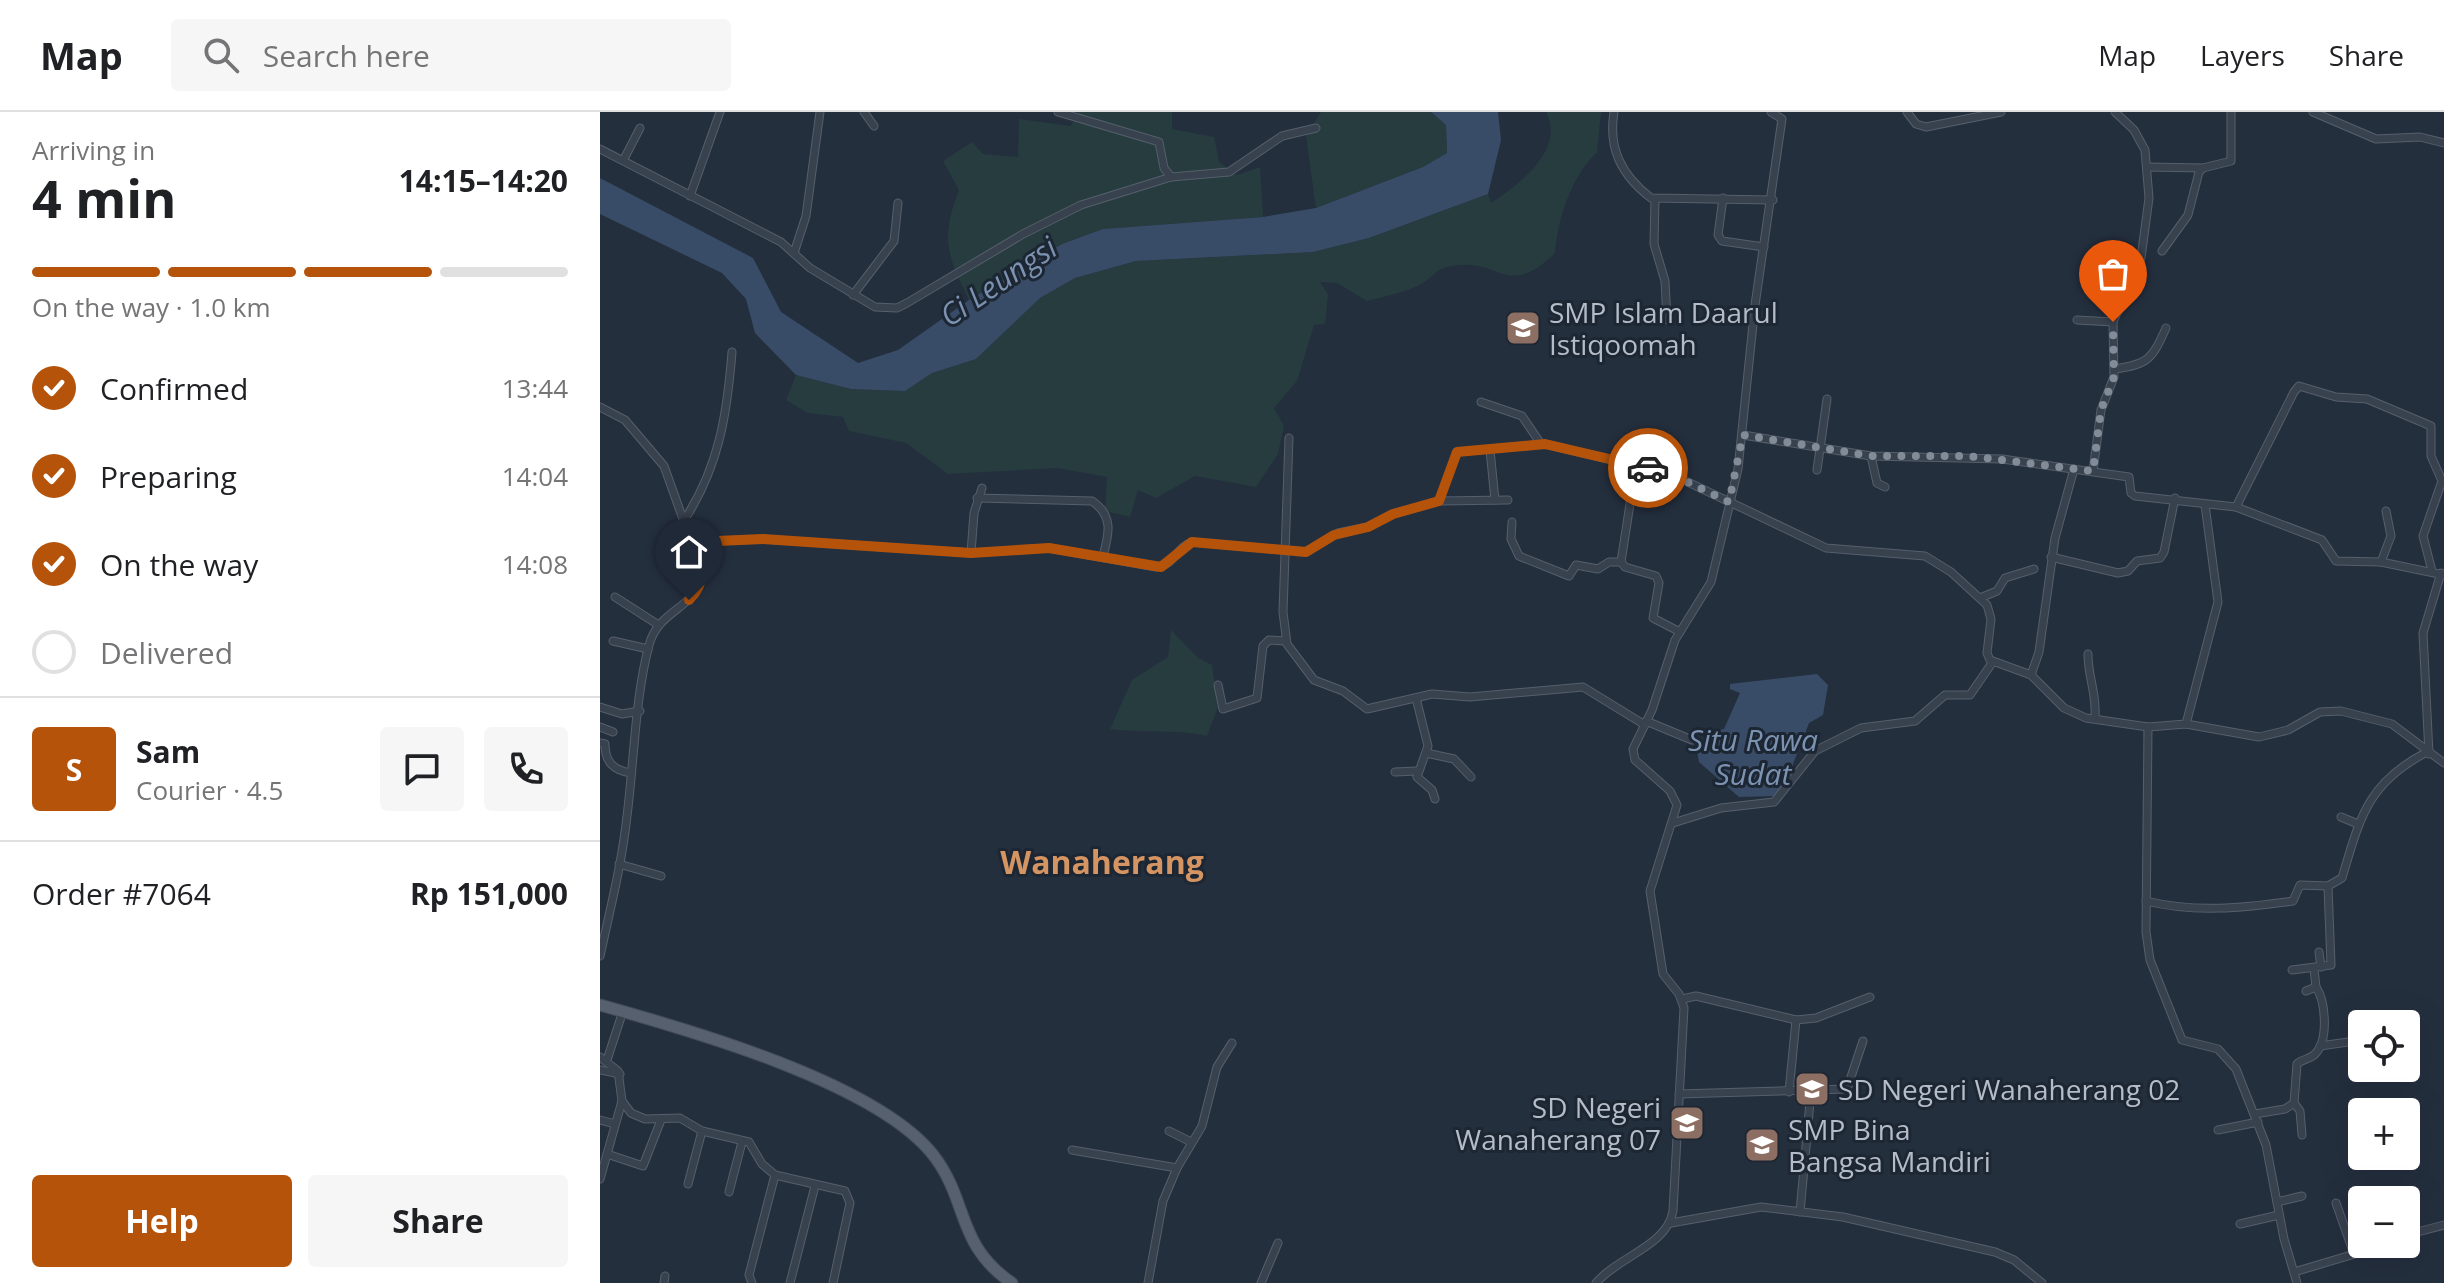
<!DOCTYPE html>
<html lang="en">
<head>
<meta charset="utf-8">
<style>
	:root { --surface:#fff; --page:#f6f6f6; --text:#202124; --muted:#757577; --line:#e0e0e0; --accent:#b45309 }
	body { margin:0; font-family:"Open Sans",sans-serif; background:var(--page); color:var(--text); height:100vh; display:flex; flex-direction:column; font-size:30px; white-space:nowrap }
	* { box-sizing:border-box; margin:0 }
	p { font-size:26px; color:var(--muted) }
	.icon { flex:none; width:44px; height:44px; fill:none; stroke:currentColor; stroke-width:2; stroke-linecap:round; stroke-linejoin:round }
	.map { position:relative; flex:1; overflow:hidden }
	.panel { display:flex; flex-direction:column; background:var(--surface); width:600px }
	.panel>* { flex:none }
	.fabs { position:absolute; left:1748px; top:898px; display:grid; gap:16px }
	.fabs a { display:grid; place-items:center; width:72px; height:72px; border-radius:8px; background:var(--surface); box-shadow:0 8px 32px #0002; font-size:40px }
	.pin { position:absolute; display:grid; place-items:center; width:68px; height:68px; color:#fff; margin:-82px -34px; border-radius:50% 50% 50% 0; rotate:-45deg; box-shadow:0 0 8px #0007 }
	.pin .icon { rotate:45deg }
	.courier { position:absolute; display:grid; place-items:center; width:80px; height:80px; margin:-40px; border:6px solid #b45309; border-radius:50%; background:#fff; color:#222; box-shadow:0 2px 10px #0007 }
	.headline em { font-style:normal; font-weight:700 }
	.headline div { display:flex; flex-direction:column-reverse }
	.headline { display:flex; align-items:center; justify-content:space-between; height:136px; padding:0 32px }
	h1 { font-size:52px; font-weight:700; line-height:60px }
	.bar { display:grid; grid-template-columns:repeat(4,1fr); gap:12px 8px; align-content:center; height:96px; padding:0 32px }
	.bar i { height:10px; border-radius:6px; background:var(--line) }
	.bar .on { background:var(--accent) }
	.bar p { grid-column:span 4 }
	.line { display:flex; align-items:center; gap:20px; padding:0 32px; border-top:2px solid var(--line) }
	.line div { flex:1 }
	.round { display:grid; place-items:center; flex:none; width:84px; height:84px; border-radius:8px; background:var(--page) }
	ol { padding:0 32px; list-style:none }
	li { display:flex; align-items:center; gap:24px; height:88px }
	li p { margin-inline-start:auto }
	li .icon { padding:8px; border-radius:50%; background:var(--accent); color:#fff; stroke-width:4 }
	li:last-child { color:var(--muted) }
	li i { width:44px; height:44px; border:4px solid var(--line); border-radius:50% }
	.primary-button { display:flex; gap:16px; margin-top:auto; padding:16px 32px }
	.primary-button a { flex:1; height:92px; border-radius:8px; background:var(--accent); color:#fff; font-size:32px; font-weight:700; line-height:92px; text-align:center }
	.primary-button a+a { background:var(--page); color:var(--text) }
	header { display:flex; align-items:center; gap:48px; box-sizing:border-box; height:112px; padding:0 40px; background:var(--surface); border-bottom:2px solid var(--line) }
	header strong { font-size:38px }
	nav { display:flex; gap:44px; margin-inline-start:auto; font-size:28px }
	.search { width:560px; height:72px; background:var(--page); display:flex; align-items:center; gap:20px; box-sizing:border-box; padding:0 28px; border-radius:8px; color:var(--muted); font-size:30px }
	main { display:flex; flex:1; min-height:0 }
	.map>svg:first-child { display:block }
</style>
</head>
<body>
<header>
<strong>Map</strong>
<div class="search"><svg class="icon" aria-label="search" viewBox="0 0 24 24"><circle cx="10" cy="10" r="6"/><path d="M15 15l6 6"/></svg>Search here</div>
<nav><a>Map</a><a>Layers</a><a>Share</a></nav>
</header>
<main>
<section class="panel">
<div class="headline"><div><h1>4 min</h1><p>Arriving in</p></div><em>14:15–14:20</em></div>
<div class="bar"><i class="on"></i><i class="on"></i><i class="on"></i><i></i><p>On the way · 1.0 km</p></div>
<ol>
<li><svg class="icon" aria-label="check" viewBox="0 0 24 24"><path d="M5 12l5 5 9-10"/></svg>Confirmed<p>13:44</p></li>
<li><svg class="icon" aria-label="check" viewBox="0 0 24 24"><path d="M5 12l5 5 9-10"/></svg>Preparing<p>14:04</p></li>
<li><svg class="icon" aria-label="check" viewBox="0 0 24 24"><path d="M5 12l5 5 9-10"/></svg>On the way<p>14:08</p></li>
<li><i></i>Delivered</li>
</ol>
<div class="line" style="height:144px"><b class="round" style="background:var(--accent);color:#fff">S</b><div><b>Sam</b><p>Courier · 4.5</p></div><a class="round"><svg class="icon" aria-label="chat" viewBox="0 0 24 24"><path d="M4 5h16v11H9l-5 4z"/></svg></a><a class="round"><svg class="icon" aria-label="phone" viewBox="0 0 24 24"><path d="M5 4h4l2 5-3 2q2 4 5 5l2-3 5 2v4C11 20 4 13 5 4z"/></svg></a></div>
<div class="line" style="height:104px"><div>Order #7064</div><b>Rp 151,000</b></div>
<div class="primary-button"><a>Help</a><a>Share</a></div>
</section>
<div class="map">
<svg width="1844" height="1171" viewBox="0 0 1844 1171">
	<rect width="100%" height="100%" fill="#242f3e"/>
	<g fill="#263c3f">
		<path d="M478 0H572V17L614 25 619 50 637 63 660 55 663 105 503 117 462 132 369 188C347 142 340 127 359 78L343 49 372 30 383 42 418 45 419 7 471 14Z"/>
		<path d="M721 0H831L846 13 847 42 823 55 716 96 706 24Z"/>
		<path d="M946 0H1001L997 40C971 65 958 106 955 141 905 190 900 142 847 155 836 157 831 167 821 172 806 181 784 184 767 189L737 171 720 170 728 182 725 212 714 213 697 269 674 296 684 314 678 342 656 375 595 364 556 386 538 378 530 405 505 399 507 365 458 356 348 362 306 331 249 319 243 305 208 301 186 288 196 263 251 277 305 279 332 261 376 247 440 186 475 166 536 149 713 140 769 126 888 82 891 91C918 73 966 38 946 0Z"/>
		<path d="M571 518 598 546 612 553 618 595 607 624C576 617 543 621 510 617L532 568 568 545Z"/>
	</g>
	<g fill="#394c67">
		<path d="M831 0H898L901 28 888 82 769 126 713 140 536 149 475 166 440 186 376 247 332 261 305 279 251 277 196 263 155 221 146 187 122 161 0 102V66L153 146 181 200 258 251 298 238 369 188 462 132 503 117 663 105 716 96 823 55 847 41 846 13Z"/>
		<path d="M1217 562 1228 573 1223 603 1209 611 1184 675 1174 684 1139 685 1099 650 1097 639 1107 620 1124 617 1140 581 1130 577V572Z"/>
	</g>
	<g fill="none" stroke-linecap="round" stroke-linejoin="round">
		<defs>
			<g id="street">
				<path d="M264 0 274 14"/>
				<path d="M458 0 559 30 564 56 571 65"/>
				<path d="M1014 0C1008 36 1021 63 1051 86L1173 88"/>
				<path d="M1307 0 1316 12 1326 15 1401 0"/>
				<path d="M1713 0 1776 27 1820 25 1844 31"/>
				<path d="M0 37 181 130 210 156 275 195 297 196 307 191 423 122 481 93 571 65 629 60 682 24 716 16"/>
				<path d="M24 47 40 16"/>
				<path d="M1547 55 1603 56"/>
				<path d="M90 84 120 0"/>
				<path d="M1123 86 1118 123 1122 129 1164 135"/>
				<path d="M1055 87 1054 132 1065 169 1067 208"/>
				<path d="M1562 139 1588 103 1599 60 1603 56 1631 49V0"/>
				<path d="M194 141 206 104 220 0"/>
				<path d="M253 183 294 129 298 91"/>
				<path d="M1477 208 1513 210"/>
				<path d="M1515 257C1549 252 1552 247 1566 216"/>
				<path d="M881 290 922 304 941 332"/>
				<path d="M0 295 25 308 64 354 103 463C94 498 59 497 49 533 35 586 34 650 27 704 22 751 10 798 0 844"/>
				<path d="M1143 323 1271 344 1402 347 1529 365 1531 381 1535 384 1636 395 1694 280 1699 274 1736 285 1767 287 1831 314V344L1842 369 1823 424 1832 459"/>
				<path d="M689 326 683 500 687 532 714 568 743 579 767 597 832 582 870 585 983 575 1045 613"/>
				<path d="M890 338 895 388"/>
				<path d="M1271 344 1277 371 1285 375"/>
				<path d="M1036 353 1021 450 1025 455 1056 464 1059 471 1053 506 1080 520"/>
				<path d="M1217 358 1227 287"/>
				<path d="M1493 359 1501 298 1514 265 1513 210 1541 146 1549 86 1545 38 1534 18 1515 0"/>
				<path d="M377 386 492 389C514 404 509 422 503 444"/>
				<path d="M839 389 908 388"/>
				<path d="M1636 395 1722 428 1736 449 1781 450 1844 463"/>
				<path d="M85 407C119 354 127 303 132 240"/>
				<path d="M912 410 911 427 919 444 969 464 976 453 998 457 1009 450H1021"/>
				<path d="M94 430 163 427 371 441 449 436 556 455C575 454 576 435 592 430L706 440 738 421 768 415 793 402 839 389 857 340 945 332 1071 362 1226 436 1325 444 1351 460 1387 493 1391 507 1387 541 1390 548 1431 563 1464 596 1486 606 1548 615 1586 612 1659 625 1688 618 1720 600 1741 599 1792 612 1844 651"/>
				<path d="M371 441 374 401 382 376"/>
				<path d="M1451 445 1518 461 1528 459 1537 449 1560 446 1564 440 1575 386"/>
				<path d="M1781 450 1791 424 1786 399"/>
				<path d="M15 485 57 512"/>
				<path d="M1380 486 1397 479 1405 466 1434 457"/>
				<path d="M13 529 48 537"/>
				<path d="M1488 542C1488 567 1497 580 1495 607"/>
				<path d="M1431 563 1439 540 1455 426 1474 357"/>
				<path d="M618 573 623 597 657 586 663 534 669 528 686 529"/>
				<path d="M816 586 828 634 817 665 832 678 835 687"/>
				<path d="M0 595 22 602 40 599"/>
				<path d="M1046 609 1092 628"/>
				<path d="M1586 612 1618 490 1605 393"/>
				<path d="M0 615 13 620"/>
				<path d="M1548 615 1546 820 1550 848 1582 928 1618 937 1636 957 1666 1033 1684 1127 1697 1171"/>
				<path d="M0 631 5 632C5 650 13 658 31 661"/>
				<path d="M826 641 854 647 871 665"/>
				<path d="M1829 642 1823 521 1841 461"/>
				<path d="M795 660 817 659"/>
				<path d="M1741 705 1758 712"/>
				<path d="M1073 711 1121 696 1174 690 1215 639 1261 616 1315 609 1345 583H1370L1392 551"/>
				<path d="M19 752 61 764"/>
				<path d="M1546 789C1595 801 1643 796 1693 789L1700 773 1728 774 1742 766C1760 706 1767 671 1827 640"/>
				<path d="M1719 840 1721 855"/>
				<path d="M1692 858 1731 853 1728 774"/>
				<path d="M1706 879 1716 875 1714 857"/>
				<path d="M1082 887 1096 884 1196 908 1216 906 1270 885"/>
				<path d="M1720 934 1762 928"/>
				<path d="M0 945 18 959 22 989 31 1001 45 1007 80 1006 102 1019 149 1030 162 1052 175 1063 245 1079 250 1091 233 1171"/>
				<path d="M7 948 23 899"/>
				<path d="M0 958 20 962"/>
				<path d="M1189 980 1196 908"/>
				<path d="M1079 982 1247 977 1263 929"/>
				<path d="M1694 991 1700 999 1702 1023"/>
				<path d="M1655 1002 1685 997 1694 991 1697 952C1702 947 1708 948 1714 943 1729 930 1726 890 1716 875"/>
				<path d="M0 1008 15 1012"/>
				<path d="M1618 1018 1658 1010"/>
				<path d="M569 1019 591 1030"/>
				<path d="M472 1038 577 1056"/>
				<path d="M7 1042 43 1054 61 1008"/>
				<path d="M0 1067 22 989"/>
				<path d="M88 1072 102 1019"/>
				<path d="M129 1080 142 1030"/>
				<path d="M1677 1090 1702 1084"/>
				<path d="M1736 1091 1754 1142"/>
				<path d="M1200 1100 1211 979"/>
				<path d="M1071 1111 1161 1095 1243 1105 1395 1140 1414 1148 1442 1171"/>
				<path d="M1640 1112 1679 1103"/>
				<path d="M1806 1123 1844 1113"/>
				<path d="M1694 1160 1788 1132"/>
				<path d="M64 1171 65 1164"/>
				<path d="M152 1171 149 1163 175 1063"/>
				<path d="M190 1171 215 1074"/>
				<path d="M548 1171 563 1089 577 1056 602 1014 617 955 632 931"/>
				<path d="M661 1171 678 1131"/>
				<path d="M996 1171C1019 1144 1067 1134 1073 1099L1084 896 1079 882 1063 862 1050 779 1077 693 1070 679 1035 648 1033 637 1052 598 1075 528 1111 470 1138 357 1155 193 1182 7 1171 0"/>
			</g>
			<path id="primary" d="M0 893C89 918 278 971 334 1044 369 1090 356 1133 412 1171"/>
		</defs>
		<use href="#street" stroke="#565f6c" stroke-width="9"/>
		<use href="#primary" stroke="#414a57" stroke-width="13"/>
		<use href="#street" stroke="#38414e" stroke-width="7"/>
		<use href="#primary" stroke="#56606e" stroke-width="11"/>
	</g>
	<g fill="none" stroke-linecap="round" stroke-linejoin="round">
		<path stroke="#828b98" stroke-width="8" stroke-dasharray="0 14.4" d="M1048 356 1071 362 1129 390 1143 323 1271 344H1368L1493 359 1501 298 1514 265 1513 210"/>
		<path stroke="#b45309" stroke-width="10" d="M89 488C108 469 102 453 94 430L163 427 371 441 449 436 561 455 592 430 706 440 734 423 768 415 793 402 839 389 857 340 945 332 1048 356"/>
	</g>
	<defs>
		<symbol id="school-square" viewBox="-11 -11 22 22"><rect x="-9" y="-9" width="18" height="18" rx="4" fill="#8d6e63" stroke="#1d2633"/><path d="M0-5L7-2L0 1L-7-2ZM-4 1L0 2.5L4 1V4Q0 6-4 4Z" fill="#fff"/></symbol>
	</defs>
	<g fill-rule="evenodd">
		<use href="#school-square" x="903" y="196" width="40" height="40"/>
		<use href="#school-square" x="1192" y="957" width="40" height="40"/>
		<use href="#school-square" x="1067" y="991" width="40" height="40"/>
		<use href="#school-square" x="1142" y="1013" width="40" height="40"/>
	</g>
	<g text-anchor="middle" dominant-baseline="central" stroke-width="6" stroke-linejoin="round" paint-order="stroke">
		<g font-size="28" fill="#b4bcc9" stroke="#1d2633" text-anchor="start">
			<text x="949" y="200">SMP Islam Daarul<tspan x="949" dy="32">Istiqoomah</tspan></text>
			<text x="1238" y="977">SD Negeri Wanaherang 02</text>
			<text x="1061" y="995" text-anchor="end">SD Negeri<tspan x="1061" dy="32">Wanaherang 07</tspan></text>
			<text x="1188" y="1017">SMP Bina<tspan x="1188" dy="32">Bangsa Mandiri</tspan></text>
		</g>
		<g font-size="30" font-style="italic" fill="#7c92b1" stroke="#1d2633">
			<text transform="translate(398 169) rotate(-34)">Ci Leungsi</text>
			<text x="1153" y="627">Situ Rawa<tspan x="1153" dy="34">Sudat</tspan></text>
		</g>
		<g font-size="32" font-weight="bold" fill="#d59563" stroke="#1d2633">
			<text x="502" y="749">Wanaherang</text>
		</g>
	</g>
</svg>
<div class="fabs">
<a><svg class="icon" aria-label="locate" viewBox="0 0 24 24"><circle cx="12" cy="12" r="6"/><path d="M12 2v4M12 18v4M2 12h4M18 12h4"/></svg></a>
<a>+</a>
<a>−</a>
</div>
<div class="pin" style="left:1513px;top:210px;background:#ea580c"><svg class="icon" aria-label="bag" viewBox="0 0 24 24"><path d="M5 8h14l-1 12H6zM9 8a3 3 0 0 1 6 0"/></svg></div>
<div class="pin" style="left:89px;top:488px;background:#1f2937"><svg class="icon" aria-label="home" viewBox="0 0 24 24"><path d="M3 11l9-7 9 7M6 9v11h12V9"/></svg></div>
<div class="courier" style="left:1048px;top:356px"><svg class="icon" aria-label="car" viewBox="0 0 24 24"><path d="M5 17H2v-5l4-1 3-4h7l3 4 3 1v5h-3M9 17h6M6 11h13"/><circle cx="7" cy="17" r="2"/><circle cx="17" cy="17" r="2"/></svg></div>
</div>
</main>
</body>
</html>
